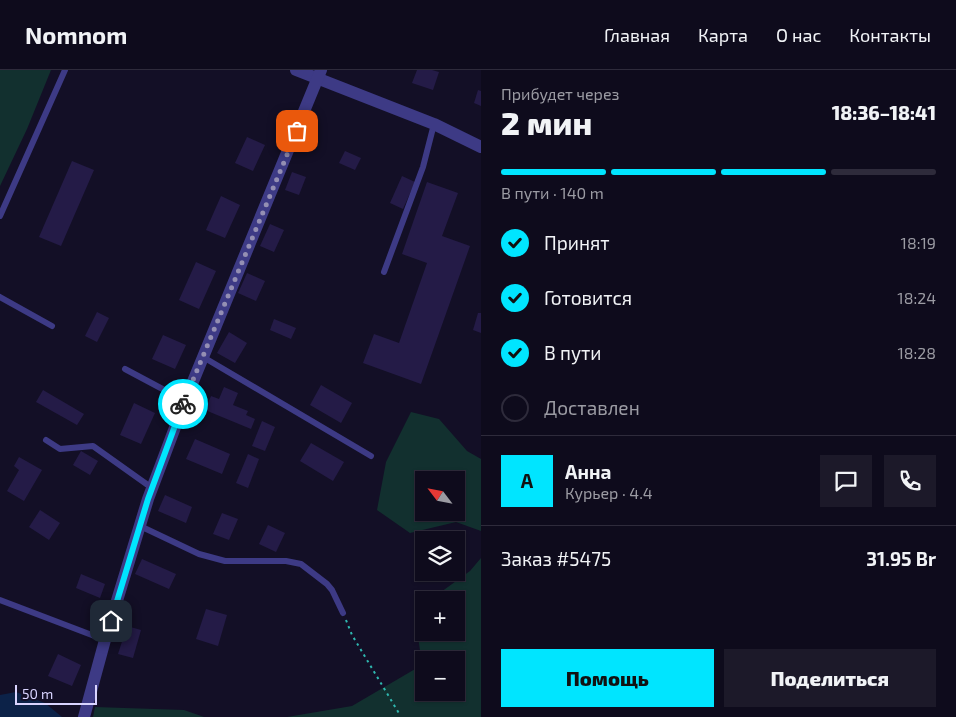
<!DOCTYPE html>
<html lang="ru">
<head>
<meta charset="utf-8">
<style>
	:root { --surface:#0e0b1c; --page:#1c1929; --text:#f1f3f6; --muted:#9b9ba3; --line:#2e2b3b; --accent:#00e5ff }
	body { margin:0; font-family:"Exo 2",sans-serif; background:var(--page); color:var(--text); height:100vh; display:flex; flex-direction:column; font-size:19px; white-space:nowrap }
	* { box-sizing:border-box; margin:0 }
	p { font-size:16px; color:var(--muted) }
	.icon { flex:none; width:28px; height:28px; fill:none; stroke:currentColor; stroke-width:2; stroke-linecap:round; stroke-linejoin:round }
	.map { position:relative; flex:1; overflow:hidden }
	.panel { display:flex; flex-direction:column; background:var(--surface); width:475px }
	.panel>* { flex:none }
	.needle { width:32px; rotate:302deg }
	.fabs { position:absolute; left:415px; top:401px; display:grid; gap:10px }
	.fabs a { display:grid; place-items:center; width:50px; height:50px; border-radius:0px; background:var(--surface); box-shadow:0 1px 4px #0004,0 0 0 1px var(--line); font-size:25px }
	.scale { position:absolute; left:15px; bottom:12px; width:82px; box-sizing:border-box; padding-left:5px; border:2px solid #d9d4ff; border-top:0; font-size:14px; line-height:18px; white-space:nowrap; color:#d9d4ff; -webkit-text-stroke:4px #130f26; paint-order:stroke }
	.pin { position:absolute; display:grid; place-items:center; width:42px; height:42px; color:#fff; margin:-21px; border-radius:10px; box-shadow:0 2px 8px #0006 }
	.courier { position:absolute; display:grid; place-items:center; width:50px; height:50px; margin:-25px; border:4px solid #00e5ff; border-radius:50%; background:#fff; color:#222; box-shadow:0 1px 6px #0007 }
	.headline em { font-style:normal; font-weight:800 }
	.headline div { display:flex; flex-direction:column-reverse }
	.headline { display:flex; align-items:center; justify-content:space-between; height:85px; padding:0 20px }
	h1 { font-size:32px; font-weight:800; line-height:38px }
	.bar { display:grid; grid-template-columns:repeat(4,1fr); gap:8px 5px; align-content:center; height:60px; padding:0 20px }
	.bar i { height:6px; border-radius:4px; background:var(--line) }
	.bar .on { background:var(--accent) }
	.bar p { grid-column:span 4 }
	.line { display:flex; align-items:center; gap:12px; padding:0 20px; border-top:1px solid var(--line) }
	.line div { flex:1 }
	.round { display:grid; place-items:center; flex:none; width:52px; height:52px; border-radius:0px; background:var(--page) }
	ol { padding:0 20px; list-style:none }
	li { display:flex; align-items:center; gap:15px; height:55px }
	li p { margin-inline-start:auto }
	li .icon { padding:5px; border-radius:50%; background:var(--accent); color:#111; stroke-width:4 }
	li:last-child { color:var(--muted) }
	li i { width:28px; height:28px; border:2px solid var(--line); border-radius:50% }
	.cta { display:flex; gap:10px; margin-top:auto; padding:10px 20px }
	.cta a { flex:1; height:58px; border-radius:0px; background:var(--accent); color:#111; font-size:20px; font-weight:800; line-height:58px; text-align:center }
	.cta a+a { background:var(--page); color:var(--text) }
	header { display:flex; align-items:center; gap:30px; box-sizing:border-box; height:70px; padding:0 25px; background:var(--surface); border-bottom:1px solid var(--line) }
	header strong { font-size:24px }
	nav { display:flex; gap:28px; margin-inline-start:auto; font-size:18px }
	main { display:flex; flex:1; min-height:0 }
	.map>svg:first-child { display:block }
</style>
</head>
<body>
<header>
<strong>Nomnom</strong>
<nav><a>Главная</a><a>Карта</a><a>О нас</a><a>Контакты</a></nav>
</header>
<main>
<div class="map">
<svg width="481" height="647" viewBox="0 0 481 647">
	<rect width="100%" height="100%" fill="#130f26"/>
	<g fill="#12302f" fill-rule="evenodd">
		<path d="M0 0H51L27 59 0 116Z"/>
		<path d="M411 342 439 349 467 381 481 389V461L456 452 410 463 377 440 386 392ZM424 410H456V442H424Z"/>
		<path d="M481 488V647H287L352 636 422 595 416 552 424 539V562H456V530H430L470 501ZM424 590H456V622H424Z"/>
		<path d="M95 637 184 640 204 647H93Z"/>
	</g>
	<path fill="#0c2248" d="M16 622 45 633 62 647H0V625Z"/>
	<g fill="#241b47">
		<path d="M417 0H432L439 2 433 20 412 13Z"/>
		<path d="M478 20 481 21V36L474 33Z"/>
		<path d="M247 67 265 75 253 101 235 93Z"/>
		<path d="M345 81 361 88 355 100 339 93Z"/>
		<path d="M72 91 94 100 61 176 39 167Z"/>
		<path d="M292 102 306 107 299 125 285 120Z"/>
		<path d="M402 106 415 112 403 139 390 133Z"/>
		<path d="M427 112 458 123 442 166 470 176 421 314 363 293 374 264 399 273 427 193 402 184Z"/>
		<path d="M221 126 240 135 225 168 206 160Z"/>
		<path d="M270 154 284 160 274 182 260 176Z"/>
		<path d="M196 192 216 201 199 239 179 230Z"/>
		<path d="M247 203 265 211 256 231 238 223Z"/>
		<path d="M97 242 109 248 97 272 85 266Z"/>
		<path d="M478 243H481V263L473 260Z"/>
		<path d="M274 249 296 258 291 269 270 260Z"/>
		<path d="M229 262 247 273 235 293 217 283Z"/>
		<path d="M163 265 186 275 175 299 152 289Z"/>
		<path d="M321 315 352 333 341 353 310 335Z"/>
		<path d="M224 317 238 323 233 335 248 341 246 345 255 349 251 359 205 340 211 326 219 329Z"/>
		<path d="M43 320 84 344 77 355 36 332Z"/>
		<path d="M134 333 155 343 141 374 120 365Z"/>
		<path d="M262 351 275 357 265 381 252 376Z"/>
		<path d="M195 369 230 384 222 404 186 389Z"/>
		<path d="M311 373 344 392 333 411 300 391Z"/>
		<path d="M81 381 98 391 90 405 73 395Z"/>
		<path d="M248 384 259 389 248 418 236 413Z"/>
		<path d="M19 387 42 400 24 431 7 421 19 400 14 396Z"/>
		<path d="M165 425 192 437 186 453 158 441Z"/>
		<path d="M40 440 60 453 49 470 29 457Z"/>
		<path d="M222 443 238 449 229 470 213 464Z"/>
		<path d="M268 455 285 463 276 482 259 474Z"/>
		<path d="M142 489 176 504 169 519 135 504Z"/>
		<path d="M81 504 105 514 100 528 76 518Z"/>
		<path d="M206 539 227 545 218 576 196 569Z"/>
		<path d="M127 556 141 560 133 588 118 584Z"/>
		<path d="M58 584 81 595 72 616 48 606Z"/>
	</g>
	<g fill="none" stroke-linecap="round" stroke-linejoin="round">
		<path stroke="#2fb8b0" stroke-width="2" stroke-dasharray="2.5 4" stroke-linecap="butt" d="M346 550 352 565 400 645"/>
		<g stroke="#3d3a85" stroke-width="6">
			<path d="M0 146 65 0"/>
			<path d="M384 202 423 97 434 54"/>
			<path d="M0 227 52 256"/>
			<path d="M203 287 371 386"/>
			<path d="M125 299 185 331"/>
			<path d="M46 370 60 379 93 376 152 418"/>
			<path d="M140 456 199 484 225 491H286L301 494 327 514 332 520 343 543"/>
			<path d="M0 530 105 570"/>
		</g>
		<g stroke="#3d3a85" stroke-width="12">
			<path d="M296 0 434 54 481 77"/>
			<path d="M84 647 105 570 148 429 185 331 321 0"/>
		</g>
	</g>
	<g fill="none" stroke-linecap="round" stroke-linejoin="round">
		<path stroke="#948fb3" stroke-width="5" stroke-dasharray="0 9" d="M183 334 297 61"/>
		<path stroke="#00e5ff" stroke-width="6" d="M111 551 148 429 183 334"/>
	</g>
</svg>
<div class="fabs">
<a><svg class="needle" viewBox="-14 -14 28 28"><path d="M0-13l5 13h-10z" fill="#e53935"/><path d="M0 13l5-13h-10z" fill="#9b9ba3"/></svg></a>
<a><svg class="icon" aria-label="layers" viewBox="0 0 24 24"><path d="M12 4l9 5-9 5-9-5zM3 14l9 5 9-5"/></svg></a>
<a>+</a>
<a>−</a>
</div>
<div class="scale">50 m</div>
<div class="pin" style="left:297px;top:61px;background:#ea580c"><svg class="icon" aria-label="bag" viewBox="0 0 24 24"><path d="M5 8h14l-1 12H6zM9 8a3 3 0 0 1 6 0"/></svg></div>
<div class="pin" style="left:111px;top:551px;background:#1f2937"><svg class="icon" aria-label="home" viewBox="0 0 24 24"><path d="M3 11l9-7 9 7M6 9v11h12V9"/></svg></div>
<div class="courier" style="left:183px;top:334px"><svg class="icon" aria-label="bike" viewBox="0 0 24 24"><circle cx="6" cy="16" r="4"/><circle cx="18" cy="16" r="4"/><path d="M6 16l4-8h5l3 8M10 8l3 8H6M13 5h3"/></svg></div>
</div>
<section class="panel">
<div class="headline"><div><h1>2 мин</h1><p>Прибудет через</p></div><em>18:36–18:41</em></div>
<div class="bar"><i class="on"></i><i class="on"></i><i class="on"></i><i></i><p>В пути · 140 m</p></div>
<ol>
<li><svg class="icon" aria-label="check" viewBox="0 0 24 24"><path d="M5 12l5 5 9-10"/></svg>Принят<p>18:19</p></li>
<li><svg class="icon" aria-label="check" viewBox="0 0 24 24"><path d="M5 12l5 5 9-10"/></svg>Готовится<p>18:24</p></li>
<li><svg class="icon" aria-label="check" viewBox="0 0 24 24"><path d="M5 12l5 5 9-10"/></svg>В пути<p>18:28</p></li>
<li><i></i>Доставлен</li>
</ol>
<div class="line" style="height:90px"><b class="round" style="background:var(--accent);color:#111">А</b><div><b>Анна</b><p>Курьер · 4.4</p></div><a class="round"><svg class="icon" aria-label="chat" viewBox="0 0 24 24"><path d="M4 5h16v11H9l-5 4z"/></svg></a><a class="round"><svg class="icon" aria-label="phone" viewBox="0 0 24 24"><path d="M5 4h4l2 5-3 2q2 4 5 5l2-3 5 2v4C11 20 4 13 5 4z"/></svg></a></div>
<div class="line" style="height:65px"><div>Заказ #5475</div><b>31.95 Br</b></div>
<div class="cta"><a>Помощь</a><a>Поделиться</a></div>
</section>
</main>
</body>
</html>
